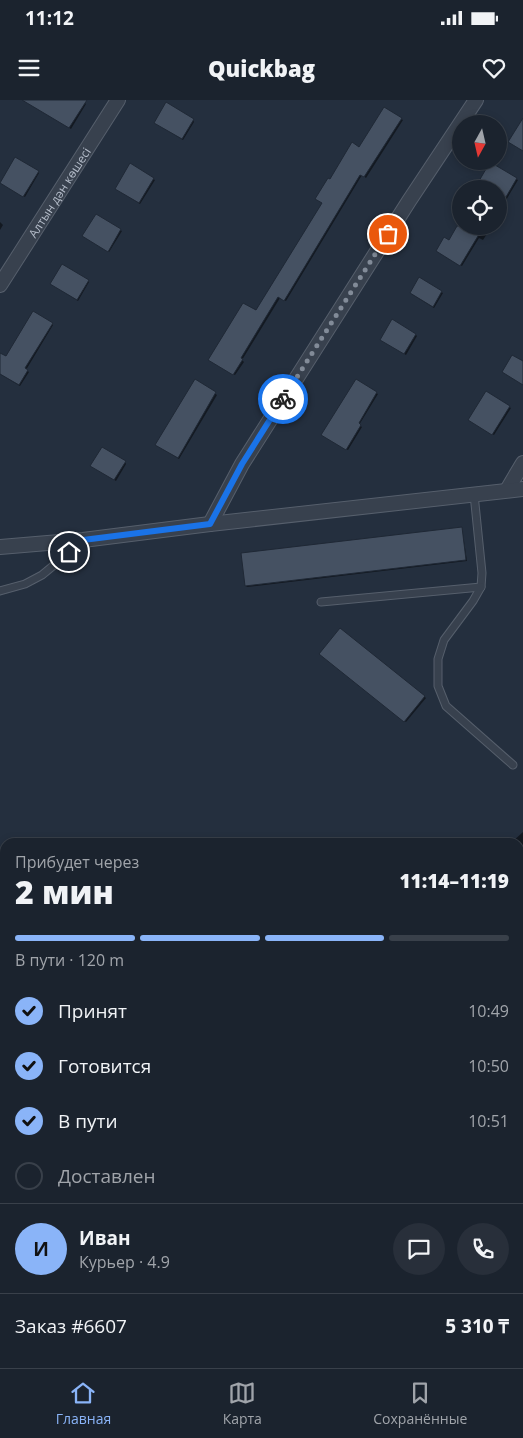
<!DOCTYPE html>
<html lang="ru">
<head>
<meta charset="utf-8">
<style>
	:root { --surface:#1b232e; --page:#282f3a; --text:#f1f3f6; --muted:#a0a4aa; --line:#39404a; --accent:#8ab4f8 }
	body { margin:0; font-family:"Open Sans",sans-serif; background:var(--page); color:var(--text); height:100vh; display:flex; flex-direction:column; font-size:19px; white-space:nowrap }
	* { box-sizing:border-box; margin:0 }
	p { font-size:16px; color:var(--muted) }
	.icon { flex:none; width:28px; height:28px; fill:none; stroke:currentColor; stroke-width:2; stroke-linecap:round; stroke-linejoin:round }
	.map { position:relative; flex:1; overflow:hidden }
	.sheet { position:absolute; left:0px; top:738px; width:524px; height:531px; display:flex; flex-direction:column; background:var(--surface); border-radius:15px 15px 0 0; box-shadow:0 2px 8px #0003,0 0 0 1px var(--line) }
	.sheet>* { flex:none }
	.needle { width:32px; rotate:188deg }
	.fabs { position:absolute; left:452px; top:15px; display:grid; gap:10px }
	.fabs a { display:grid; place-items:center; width:55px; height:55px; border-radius:50%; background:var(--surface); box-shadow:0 2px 8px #0003,0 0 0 1px var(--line); font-size:25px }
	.pin { position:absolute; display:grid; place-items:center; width:42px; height:42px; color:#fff; margin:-21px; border:2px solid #fff; border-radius:50%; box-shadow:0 1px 5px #0007 }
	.courier { position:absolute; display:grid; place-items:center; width:50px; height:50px; margin:-25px; border:4px solid #1a73e8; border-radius:50%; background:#fff; color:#222; box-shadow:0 1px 6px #0007 }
	.summary em { font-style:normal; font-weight:800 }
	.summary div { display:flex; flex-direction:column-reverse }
	.summary { display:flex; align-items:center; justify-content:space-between; height:85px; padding:0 15px }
	h1 { font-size:32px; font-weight:800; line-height:38px }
	.bar { display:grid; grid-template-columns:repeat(4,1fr); gap:8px 5px; align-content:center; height:60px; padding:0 15px }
	.bar i { height:6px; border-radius:4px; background:var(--line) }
	.bar .current { background:var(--accent) }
	.bar p { grid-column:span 4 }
	.line { display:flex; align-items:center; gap:12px; padding:0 15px; border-top:1px solid var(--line) }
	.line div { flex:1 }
	.round { display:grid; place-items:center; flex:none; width:52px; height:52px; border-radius:26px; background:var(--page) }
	ol { padding:0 15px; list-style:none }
	li { display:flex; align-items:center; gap:15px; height:55px }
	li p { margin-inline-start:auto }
	li .icon { padding:5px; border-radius:50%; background:var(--accent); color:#111; stroke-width:4 }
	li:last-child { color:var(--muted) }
	li i { width:28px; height:28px; border:2px solid var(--line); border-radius:50% }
	.status { display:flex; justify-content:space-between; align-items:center; height:35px; padding:0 25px; background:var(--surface); direction:ltr }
	.status svg { height:14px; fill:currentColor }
	header { display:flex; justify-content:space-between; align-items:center; height:65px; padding:0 15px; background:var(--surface); font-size:22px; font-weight:800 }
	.dock { display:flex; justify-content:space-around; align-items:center; height:70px; border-top:1px solid var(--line); background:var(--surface); font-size:14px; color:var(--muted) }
	.dock a { display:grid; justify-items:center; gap:2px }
	.dock .current { color:var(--accent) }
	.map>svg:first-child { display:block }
</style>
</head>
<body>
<div class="status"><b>11:12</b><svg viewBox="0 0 49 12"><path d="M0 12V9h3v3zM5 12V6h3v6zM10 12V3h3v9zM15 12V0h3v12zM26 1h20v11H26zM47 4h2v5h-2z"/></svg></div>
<header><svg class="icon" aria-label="menu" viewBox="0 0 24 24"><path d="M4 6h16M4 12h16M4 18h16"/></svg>Quickbag<svg class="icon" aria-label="heart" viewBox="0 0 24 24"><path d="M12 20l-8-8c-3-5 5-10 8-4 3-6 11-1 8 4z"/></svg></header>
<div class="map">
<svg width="523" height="1268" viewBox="0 0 523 1268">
	<rect width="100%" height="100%" fill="#242f3e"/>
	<g fill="#0007">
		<path d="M35 0H81L86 4 71 29 33 6Z"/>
		<path d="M401 19 403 20 366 78 362 75 286 201 280 198 242 260 244 262 235 275 211 261 256 212 323 103 330 81Z"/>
		<path d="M193 20 194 22 183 40 157 24Z"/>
		<path d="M491 63 518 80 499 112V89H481Z"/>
		<path d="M38 72 39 73 25 97 2 84Z"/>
		<path d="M153 79 155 80 140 104 118 90Z"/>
		<path d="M96 115 122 131 109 152 85 137Z"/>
		<path d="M461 121V126H492L483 140 479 138 462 166 438 152 449 141Z"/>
		<path d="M0 122 3 125 0 130Z"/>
		<path d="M420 179 443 193 434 208 413 195Z"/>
		<path d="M88 181 89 182 78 201 53 185Z"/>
		<path d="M52 224 53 225 26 270 29 272 20 286 0 274V264Z"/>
		<path d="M416 235 417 236 406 255 383 241Z"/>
		<path d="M196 281 217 295 179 359 158 346Z"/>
		<path d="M376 293 378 294 359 325 362 327 348 350 324 336Z"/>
		<path d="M509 307 511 308 494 335 471 321Z"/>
		<path d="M125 362 126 364 116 381 93 367Z"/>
		<path d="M462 428 467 461 247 487 246 486Z"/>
		<path d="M340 530 426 598 406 622 320 554Z"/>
		<path d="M523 732V769L519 765V742H512Z"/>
		<path d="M523 818V992L519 989V823Z"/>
	</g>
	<g fill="#455162" stroke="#1f2835">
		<path d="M22 0H87L69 28Z"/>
		<path d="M166 2 194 19 182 39 154 23Z"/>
		<path d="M384 7 402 18 364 77 360 75 284 201 278 197 241 258 243 259 233 275 208 260 243 203 256 210 322 103 315 99 328 78 330 79 352 42 359 47Z"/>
		<path d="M523 18V51L508 42Z"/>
		<path d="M15 57 39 71 23 97 0 83Z"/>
		<path d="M490 62 517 78 506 97 499 93V89H492L479 81Z"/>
		<path d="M130 63 154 78 139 103 115 89Z"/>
		<path d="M96 114 121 129 108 152 82 136Z"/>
		<path d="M457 126H484L460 166 436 151 444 137 449 140Z"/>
		<path d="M62 164 89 180 77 200 50 184Z"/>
		<path d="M419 177 442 191 433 207 410 193Z"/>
		<path d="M33 211 53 223 25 268 28 270 19 285 0 274V253L6 256Z"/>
		<path d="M392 219 416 234 404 254 380 240Z"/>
		<path d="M512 255 523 261V285L502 272Z"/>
		<path d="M195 279 216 292 178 358 155 345Z"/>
		<path d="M356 279 377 292 359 323 361 325 346 350 321 335Z"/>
		<path d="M486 291 510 306 492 335 468 320Z"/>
		<path d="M102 347 126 361 114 380 90 366Z"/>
		<path d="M462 427 466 460 245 486 241 453Z"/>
		<path d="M340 528 425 596 404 622 319 554Z"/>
	</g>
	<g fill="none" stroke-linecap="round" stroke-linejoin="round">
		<defs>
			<g id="service">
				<path d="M474 394 482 473 481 487 473 501 444 540 438 559V586L446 606 513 665"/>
				<path d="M0 491 25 484 42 475 82 442"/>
				<path d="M321 502 481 487"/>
				<path d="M0 797 5 801"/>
			</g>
			<g id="minor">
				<path id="s1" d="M0 185 118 0"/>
				<path d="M507 390 523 363"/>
				<path d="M210 424 242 364 409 101 476 0"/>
				<path d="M0 447 83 440 210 424 523 389"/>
			</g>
			<g id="tertiary">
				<path d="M0 1012 5 1016"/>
				<path d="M325 1264 331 1268"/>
			</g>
		</defs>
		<use href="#service" stroke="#565f6c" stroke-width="9"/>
		<use href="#minor" stroke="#565f6c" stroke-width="16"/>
		<use href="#tertiary" stroke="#565f6c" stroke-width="20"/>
		<use href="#service" stroke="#38414e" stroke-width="7"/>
		<use href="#minor" stroke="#38414e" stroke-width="14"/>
		<use href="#tertiary" stroke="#38414e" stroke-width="18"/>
	</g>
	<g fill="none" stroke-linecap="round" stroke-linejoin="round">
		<path stroke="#828b98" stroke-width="5" stroke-dasharray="0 9" d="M283 299 388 134"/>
		<path stroke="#1a73e8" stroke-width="6" d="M69 452 83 440 210 424 242 364 283 299"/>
	</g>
	<g text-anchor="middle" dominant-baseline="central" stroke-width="4.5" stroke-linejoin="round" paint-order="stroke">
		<g font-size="12" fill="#b4bcc9" stroke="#1d2633">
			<text stroke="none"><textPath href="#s1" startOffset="110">Алтын дән көшесі</textPath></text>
		</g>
	</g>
</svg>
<div class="fabs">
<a><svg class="needle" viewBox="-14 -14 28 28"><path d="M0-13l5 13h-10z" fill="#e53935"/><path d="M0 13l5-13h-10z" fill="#a0a4aa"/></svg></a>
<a><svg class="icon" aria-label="locate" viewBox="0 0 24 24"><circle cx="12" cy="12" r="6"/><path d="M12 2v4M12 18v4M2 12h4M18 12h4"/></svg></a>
</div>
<div class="pin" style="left:388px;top:134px;background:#ea580c"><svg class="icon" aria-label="bag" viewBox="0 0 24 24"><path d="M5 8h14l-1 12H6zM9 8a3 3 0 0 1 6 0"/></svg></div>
<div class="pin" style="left:69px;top:452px;background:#1f2937"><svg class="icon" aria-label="home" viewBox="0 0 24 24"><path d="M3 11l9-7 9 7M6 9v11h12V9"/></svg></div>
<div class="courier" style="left:283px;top:299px"><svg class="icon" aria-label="bike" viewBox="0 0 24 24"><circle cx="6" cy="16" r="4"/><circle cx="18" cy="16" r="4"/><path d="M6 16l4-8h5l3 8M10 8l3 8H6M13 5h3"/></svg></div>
<section class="sheet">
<div class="summary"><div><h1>2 мин</h1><p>Прибудет через</p></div><em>11:14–11:19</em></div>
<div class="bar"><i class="current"></i><i class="current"></i><i class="current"></i><i></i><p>В пути · 120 m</p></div>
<ol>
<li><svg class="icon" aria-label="check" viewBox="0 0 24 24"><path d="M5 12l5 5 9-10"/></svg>Принят<p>10:49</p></li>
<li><svg class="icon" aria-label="check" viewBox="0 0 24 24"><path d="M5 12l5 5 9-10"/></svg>Готовится<p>10:50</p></li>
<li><svg class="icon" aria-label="check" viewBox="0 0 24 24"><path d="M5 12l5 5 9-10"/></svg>В пути<p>10:51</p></li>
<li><i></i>Доставлен</li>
</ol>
<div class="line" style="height:90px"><b class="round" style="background:var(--accent);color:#111">И</b><div><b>Иван</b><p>Курьер · 4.9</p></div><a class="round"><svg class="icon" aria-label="chat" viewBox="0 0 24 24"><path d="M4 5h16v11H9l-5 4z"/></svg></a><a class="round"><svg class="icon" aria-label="phone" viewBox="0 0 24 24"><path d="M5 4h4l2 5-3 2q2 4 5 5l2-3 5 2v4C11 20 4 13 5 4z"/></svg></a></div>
<div class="line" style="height:65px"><div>Заказ #6607</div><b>5 310 ₸</b></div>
</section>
</div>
<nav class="dock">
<a class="current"><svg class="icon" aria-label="home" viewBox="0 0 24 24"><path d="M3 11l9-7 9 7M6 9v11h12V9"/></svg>Главная</a>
<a><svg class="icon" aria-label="map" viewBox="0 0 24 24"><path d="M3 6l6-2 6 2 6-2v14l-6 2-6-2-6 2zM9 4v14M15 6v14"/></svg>Карта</a>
<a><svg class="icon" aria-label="saved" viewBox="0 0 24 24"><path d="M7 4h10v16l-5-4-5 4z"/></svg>Сохранённые</a>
</nav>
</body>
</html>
